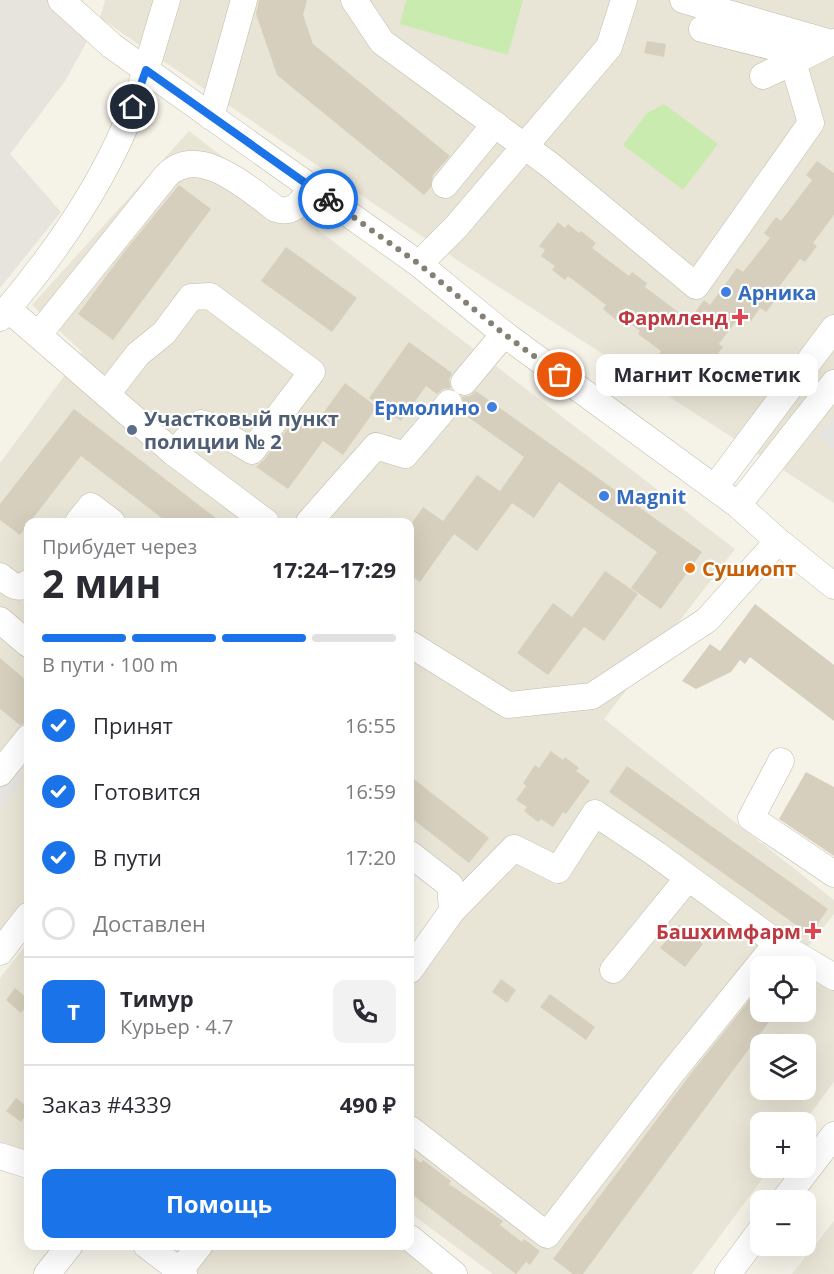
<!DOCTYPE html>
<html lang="ru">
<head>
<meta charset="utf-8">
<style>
	:root { --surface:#fff; --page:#f2f2f3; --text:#2b2b33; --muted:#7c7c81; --line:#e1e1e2; --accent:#1a73e8 }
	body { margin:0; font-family:"Open Sans",sans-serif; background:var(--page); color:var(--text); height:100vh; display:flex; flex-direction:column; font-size:22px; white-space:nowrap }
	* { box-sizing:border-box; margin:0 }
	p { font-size:20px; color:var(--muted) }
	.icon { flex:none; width:33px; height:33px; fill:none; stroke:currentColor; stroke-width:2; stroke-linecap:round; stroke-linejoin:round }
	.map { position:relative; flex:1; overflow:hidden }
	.sheet { position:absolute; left:24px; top:518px; width:390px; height:732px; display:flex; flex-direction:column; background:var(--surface); border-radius:12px; box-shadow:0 6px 24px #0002 }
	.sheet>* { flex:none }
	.fabs { position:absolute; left:750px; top:956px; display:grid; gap:12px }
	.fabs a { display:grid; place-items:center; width:66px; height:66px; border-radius:12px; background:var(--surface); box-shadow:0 6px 24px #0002; font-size:30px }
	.pin { position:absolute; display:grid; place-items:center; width:51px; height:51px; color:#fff; margin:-26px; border:3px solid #fff; border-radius:50%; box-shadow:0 2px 6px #0007 }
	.courier { position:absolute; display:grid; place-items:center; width:60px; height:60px; margin:-30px; border:4px solid #1a73e8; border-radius:50%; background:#fff; color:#222; box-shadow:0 2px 8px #0007 }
	.bubble { position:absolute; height:42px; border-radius:12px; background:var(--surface); box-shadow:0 6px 24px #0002; font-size:20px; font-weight:700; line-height:42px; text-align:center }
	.head em { font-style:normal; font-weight:700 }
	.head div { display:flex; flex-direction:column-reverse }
	.head { display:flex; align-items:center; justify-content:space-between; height:102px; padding:0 18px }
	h1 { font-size:39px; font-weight:700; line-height:45px }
	.bar { display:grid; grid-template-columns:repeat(4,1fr); gap:9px 6px; align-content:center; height:72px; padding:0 18px }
	.bar i { height:8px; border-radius:4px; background:var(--line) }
	.bar .current { background:var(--accent) }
	.bar p { grid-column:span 4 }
	.line { display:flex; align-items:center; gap:15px; padding:0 18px; border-top:2px solid var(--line) }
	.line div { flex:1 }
	.round { display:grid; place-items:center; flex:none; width:63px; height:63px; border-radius:12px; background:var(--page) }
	ol { padding:0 18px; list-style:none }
	li { display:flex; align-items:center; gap:18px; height:66px }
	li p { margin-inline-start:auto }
	li .icon { padding:6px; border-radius:50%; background:var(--accent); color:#fff; stroke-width:4 }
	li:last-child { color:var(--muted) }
	li i { width:33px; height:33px; border:3px solid var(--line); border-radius:50% }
	.button { display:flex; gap:12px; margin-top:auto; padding:12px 18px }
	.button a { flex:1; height:69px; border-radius:12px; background:var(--accent); color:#fff; font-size:24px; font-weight:700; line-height:69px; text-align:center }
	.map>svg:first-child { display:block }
</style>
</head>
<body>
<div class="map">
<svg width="834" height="1274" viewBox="0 0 834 1274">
	<rect width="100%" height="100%" fill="#f5f2e8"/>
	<g fill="#e9e5d6" fill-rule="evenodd">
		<path d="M105 0H834V503L457 260 100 18Z"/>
		<path d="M189 131 735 549 604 719 834 900V914L800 957 834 980V1082L804 1122H760V1167H771L692 1274H493L410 1213V986L468 908 410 866V522H28V921L0 957V463L82 352 32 305ZM760 966H806V1011H760ZM760 1044H806V1089H760Z"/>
		<path d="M28 943V1153L0 1142V978Z"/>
		<path d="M834 1221V1274H792Z"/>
		<path d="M213 1245H401L441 1274H193L191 1273Z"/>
	</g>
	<path fill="#e7e4dd" d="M0 0H75L100 18 65 81 10 154 61 212 0 288Z"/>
	<g fill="#caebaf">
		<path d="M406 0H523L508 55 400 24Z"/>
		<path d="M664 104 718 144 683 190 623 145 647 113Z"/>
	</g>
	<g fill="#e6e4e0">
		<path d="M834 416V449L817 436Z"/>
		<path d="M15 769 26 777 0 808V787Z"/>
	</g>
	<g fill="#d7cfbd">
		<path d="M259 0H307L303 15 313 44 450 156 433 175 431 187 424 195 277 75 256 14Z"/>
		<path d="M647 41 666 44 664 57 644 53Z"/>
		<path d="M817 161 834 173V215L813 243 817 246 805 262 800 259 773 295 777 298 766 312 760 308 751 321 746 317 741 324 737 320 719 344 723 347 703 374 697 369 693 375 688 371 685 376 658 356 661 351 638 334 640 331 620 316 616 320 603 309 606 305 568 276 565 280 552 270 555 266 541 256 545 250 539 246 558 222 565 228 568 224 579 233 581 231 596 243 592 248 629 276 632 272 647 283 645 287 689 320 704 300 710 305 737 268 743 272 770 238 764 233 776 217 781 221 812 180 806 175Z"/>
		<path d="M179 185 211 209 113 340 78 314 124 252Z"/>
		<path d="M286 247 357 298 332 332 261 281Z"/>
		<path d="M409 342 452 373 449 380 451 388 443 389 437 394 426 386 401 421 369 398Z"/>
		<path d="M345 383 377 407 343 455 323 441 288 489 256 467 264 460 295 419 311 430Z"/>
		<path d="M476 391 702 552 661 609 631 588 657 552 559 482 534 518 512 503 477 551 454 534 420 582 410 575V526L423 507 443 521 477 475 500 491 524 457 461 412 464 405 462 397 470 396Z"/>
		<path d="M74 409 221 522H167L81 456 20 535 0 520V504Z"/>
		<path d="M605 571 638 594 604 641 584 627 548 675 517 653 553 603 572 617Z"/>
		<path d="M755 604 834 665V721L750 657 745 664 740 660 731 672 696 689 682 681 710 644 720 651Z"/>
		<path d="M0 658 28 682V723L20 725 0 709Z"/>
		<path d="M551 751 563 760 565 757 579 768 576 771 590 781 566 814 563 812 553 827 541 819 538 822 524 811 527 807 516 800 526 786 523 783 535 765 539 768Z"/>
		<path d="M627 766 828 909 810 935 609 792Z"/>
		<path d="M806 772 834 787V856L779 819Z"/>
		<path d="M410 776 489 838 469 863 410 817Z"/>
		<path d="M679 925 703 944 685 967 660 948Z"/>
		<path d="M501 979 516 990 507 1003 492 992Z"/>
		<path d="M760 987V1011H777L583 1274H573L553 1259 692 1072Z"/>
		<path d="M15 988 28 999V1005L21 1013 6 1000Z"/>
		<path d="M550 994 595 1027 586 1040 540 1007Z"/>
		<path d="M16 1098 28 1107V1112L21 1122 6 1111Z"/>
		<path d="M410 1154 421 1163 423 1160 451 1181 449 1184 503 1221 500 1225 522 1242 524 1239 540 1251 530 1265 526 1262 516 1274 410 1193Z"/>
	</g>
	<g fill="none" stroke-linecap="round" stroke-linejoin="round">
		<defs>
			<g id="minor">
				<path d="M61 0 112 46 419 264 504 334 738 505 778 541 834 586"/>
				<path d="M354 0 382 42 550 165 696 286 811 123 793 62 831 43"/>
				<path d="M683 0 831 43 834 42"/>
				<path d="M702 29 777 48 791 47 810 37"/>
				<path d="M763 76 793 62"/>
				<path d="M211 117 244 0"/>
				<path d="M445 185 495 124"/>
				<path d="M419 264 456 227 609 47 624 0"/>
				<path d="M8 309 174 453 266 522"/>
				<path d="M0 318C54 255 104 184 134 105 147 71 156 35 167 0"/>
				<path d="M39 334 166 176C198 142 249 189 276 209 294 215 302 201 312 188"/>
				<path d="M464 382 504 334"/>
				<path d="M107 394 138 354 164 333 191 297 210 296 312 372 252 451 209 425 201 423 174 453"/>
				<path d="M715 487 834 328"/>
				<path d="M738 505 834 383"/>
				<path d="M78 522 91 506 112 522"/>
				<path d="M309 522 376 446 405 455 449 403"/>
				<path d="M0 576C9 583 18 592 28 583"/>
				<path d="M0 620 28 644"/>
				<path d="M410 644 508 705 592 696 707 620 778 541"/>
				<path d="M781 761 751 818 834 874"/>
				<path d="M0 773 28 738"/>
				<path d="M410 854 450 885 452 911"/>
				<path d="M0 952 28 916"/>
				<path d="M410 970 452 911 514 848 558 870 595 813 656 854 777 943 834 977"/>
				<path d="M613 970 688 878"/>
				<path d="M410 1129 547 1235 671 1074 777 943"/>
				<path d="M0 1156 28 1165"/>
				<path d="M784 1200 834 1135"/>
				<path d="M410 1238 454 1274"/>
				<path d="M146 1245 184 1274"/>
				<path d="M47 1274 70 1245"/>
				<path d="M177 1274 200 1245"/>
				<path d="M728 1274 760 1231"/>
			</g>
		</defs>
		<use href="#minor" stroke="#c1bbaa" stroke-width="27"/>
		<use href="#minor" stroke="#fff" stroke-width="26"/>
	</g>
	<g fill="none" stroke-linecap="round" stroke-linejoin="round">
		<path stroke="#858074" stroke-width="6" stroke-dasharray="0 10.8" d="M328 199 419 264 504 334 560 375"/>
		<path stroke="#1a73e8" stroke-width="8" d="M133 107 146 70 328 199"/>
	</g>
	<g fill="#3f7fe0" stroke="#fff" stroke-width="2">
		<circle cx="726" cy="292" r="6"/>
		<circle cx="492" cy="407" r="6"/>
		<circle cx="604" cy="496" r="6"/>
	</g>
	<g fill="#e0444e" stroke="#fff" stroke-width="2">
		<path d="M737 308h6v6h6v6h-6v6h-6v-6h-6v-6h6z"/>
		<path d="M810 922h6v6h6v6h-6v6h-6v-6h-6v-6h6z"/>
	</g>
	<circle fill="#5c6f8a" stroke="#fff" stroke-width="2" cx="132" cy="430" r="6"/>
	<circle fill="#e8710a" stroke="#fff" stroke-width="2" cx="690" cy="568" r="6"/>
	<g text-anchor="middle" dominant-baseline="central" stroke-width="4.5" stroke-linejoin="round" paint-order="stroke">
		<g font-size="20" font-weight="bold" fill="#366cbe" stroke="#fff" text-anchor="start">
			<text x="738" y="292">Арника</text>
			<text x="480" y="407" text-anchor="end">Ермолино</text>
			<text x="616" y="496">Magnit</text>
		</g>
		<g font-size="20" font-weight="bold" fill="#be3a42" stroke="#fff" text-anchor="end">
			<text x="728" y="317">Фармленд</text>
			<text x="801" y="931">Башхимфарм</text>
		</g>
		<g font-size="20" font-weight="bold" fill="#4e5e75" stroke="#fff" text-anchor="start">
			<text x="144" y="418">Участковый пункт<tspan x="144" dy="23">полиции № 2</tspan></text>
		</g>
		<g font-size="20" font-weight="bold" fill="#c56008" stroke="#fff" text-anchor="start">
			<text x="702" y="568">Сушиопт</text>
		</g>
	</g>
</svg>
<div class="fabs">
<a><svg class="icon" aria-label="locate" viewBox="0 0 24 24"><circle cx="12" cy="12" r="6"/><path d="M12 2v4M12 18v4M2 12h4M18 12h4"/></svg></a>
<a><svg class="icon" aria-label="layers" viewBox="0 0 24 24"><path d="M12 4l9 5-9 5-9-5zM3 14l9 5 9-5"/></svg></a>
<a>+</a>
<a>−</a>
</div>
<div class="pin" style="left:560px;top:375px;background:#ea580c"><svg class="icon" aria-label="bag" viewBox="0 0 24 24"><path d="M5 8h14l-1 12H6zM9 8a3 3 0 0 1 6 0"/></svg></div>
<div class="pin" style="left:133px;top:107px;background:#1f2937"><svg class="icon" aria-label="home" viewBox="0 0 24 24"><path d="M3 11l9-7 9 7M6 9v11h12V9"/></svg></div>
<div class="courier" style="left:328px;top:199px"><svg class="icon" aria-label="bike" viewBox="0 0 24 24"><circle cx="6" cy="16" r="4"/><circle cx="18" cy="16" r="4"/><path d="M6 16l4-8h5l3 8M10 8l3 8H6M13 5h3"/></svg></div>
<div class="bubble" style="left:596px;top:354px;width:222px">Магнит Косметик</div>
<section class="sheet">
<div class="head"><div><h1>2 мин</h1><p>Прибудет через</p></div><em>17:24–17:29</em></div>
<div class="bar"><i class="current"></i><i class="current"></i><i class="current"></i><i></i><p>В пути · 100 m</p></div>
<ol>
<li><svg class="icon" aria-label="check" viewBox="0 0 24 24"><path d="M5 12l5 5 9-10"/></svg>Принят<p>16:55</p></li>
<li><svg class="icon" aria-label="check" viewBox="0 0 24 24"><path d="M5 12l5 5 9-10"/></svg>Готовится<p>16:59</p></li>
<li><svg class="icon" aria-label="check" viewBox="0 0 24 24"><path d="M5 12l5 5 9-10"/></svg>В пути<p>17:20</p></li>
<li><i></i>Доставлен</li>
</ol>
<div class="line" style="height:108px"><b class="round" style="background:var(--accent);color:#fff">Т</b><div><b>Тимур</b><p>Курьер · 4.7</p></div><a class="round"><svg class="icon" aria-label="phone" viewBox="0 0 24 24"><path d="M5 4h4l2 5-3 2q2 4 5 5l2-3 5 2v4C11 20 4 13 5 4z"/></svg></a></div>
<div class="line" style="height:78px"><div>Заказ #4339</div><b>490 ₽</b></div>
<div class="button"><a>Помощь</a></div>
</section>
</div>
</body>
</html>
